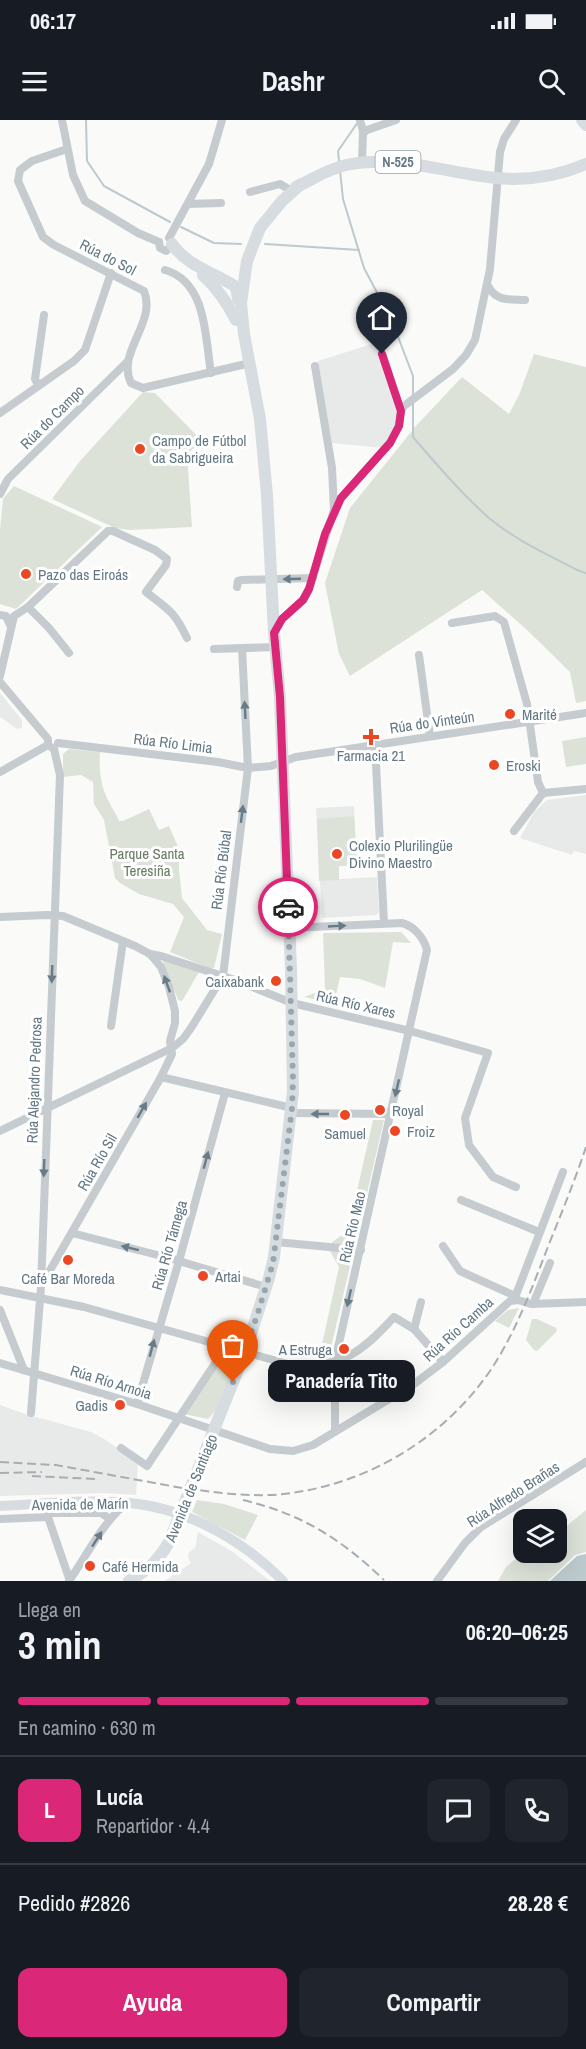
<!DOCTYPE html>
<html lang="es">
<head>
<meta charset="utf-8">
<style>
	:root { --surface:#171b24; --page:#20242c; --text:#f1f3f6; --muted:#9ea1a6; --line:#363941; --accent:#db2777 }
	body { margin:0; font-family:"Archivo Narrow",sans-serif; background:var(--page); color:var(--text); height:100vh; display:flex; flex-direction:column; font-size:22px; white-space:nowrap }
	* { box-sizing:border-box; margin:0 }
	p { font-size:20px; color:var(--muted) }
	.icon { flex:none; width:33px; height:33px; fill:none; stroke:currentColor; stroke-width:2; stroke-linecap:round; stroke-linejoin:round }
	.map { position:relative; height:1461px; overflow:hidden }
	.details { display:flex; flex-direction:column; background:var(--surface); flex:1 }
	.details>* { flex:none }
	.fabs { position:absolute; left:513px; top:1389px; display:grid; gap:12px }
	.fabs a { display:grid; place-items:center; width:54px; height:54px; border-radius:12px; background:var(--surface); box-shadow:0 6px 24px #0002; font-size:30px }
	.pin { position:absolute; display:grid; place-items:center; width:51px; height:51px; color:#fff; margin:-62px -26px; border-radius:50% 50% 50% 0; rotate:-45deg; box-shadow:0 0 6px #0007 }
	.pin .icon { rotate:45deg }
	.courier { position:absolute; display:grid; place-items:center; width:60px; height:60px; margin:-30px; border:4px solid #db2777; border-radius:50%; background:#fff; color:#222; box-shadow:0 2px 8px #0007 }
	.bubble { position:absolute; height:42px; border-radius:12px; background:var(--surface); box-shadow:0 6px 24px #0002; font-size:20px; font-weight:700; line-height:42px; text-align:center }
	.headline em { font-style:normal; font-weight:700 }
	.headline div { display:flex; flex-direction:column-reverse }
	.headline { display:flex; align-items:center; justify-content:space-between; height:102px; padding:0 18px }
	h1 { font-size:39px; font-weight:700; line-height:45px }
	.bar { display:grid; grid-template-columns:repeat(4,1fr); gap:9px 6px; align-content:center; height:72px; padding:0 18px }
	.bar i { height:8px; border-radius:4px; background:var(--line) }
	.bar .active { background:var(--accent) }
	.bar p { grid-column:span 4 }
	.line { display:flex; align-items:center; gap:15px; padding:0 18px; border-top:2px solid var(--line) }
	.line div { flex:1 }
	.round { display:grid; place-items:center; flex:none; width:63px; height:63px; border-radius:12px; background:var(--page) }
	.button { display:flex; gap:12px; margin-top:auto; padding:12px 18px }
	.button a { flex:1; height:69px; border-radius:12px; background:var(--accent); color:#fff; font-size:24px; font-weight:700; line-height:69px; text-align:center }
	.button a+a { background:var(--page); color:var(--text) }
	.status { display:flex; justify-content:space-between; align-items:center; height:42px; padding:0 30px; background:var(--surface); direction:ltr }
	.status svg { height:16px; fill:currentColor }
	header { display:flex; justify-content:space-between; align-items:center; height:78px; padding:0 18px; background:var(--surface); font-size:27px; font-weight:700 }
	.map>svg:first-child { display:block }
</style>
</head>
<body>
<div class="status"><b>06:17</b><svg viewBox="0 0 49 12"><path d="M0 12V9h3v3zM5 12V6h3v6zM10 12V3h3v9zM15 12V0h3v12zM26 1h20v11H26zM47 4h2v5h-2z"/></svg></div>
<header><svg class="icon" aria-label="menu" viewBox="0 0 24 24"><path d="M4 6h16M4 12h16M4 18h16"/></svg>Dashr<svg class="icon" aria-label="search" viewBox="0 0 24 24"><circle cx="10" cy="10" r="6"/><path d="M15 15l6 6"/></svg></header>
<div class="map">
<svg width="586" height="1461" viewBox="0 0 586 1461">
	<rect width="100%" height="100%" fill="#fafaf8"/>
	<g fill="#e8eae9">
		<path d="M381 221 401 280 398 302 383 328 332 323 318 241Z"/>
		<path d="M0 573 22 600V608L17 609 0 597Z"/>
		<path d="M586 675V734L574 731 572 735 520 718 534 692 547 680Z"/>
		<path d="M354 686 357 745 339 746V759L377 757 379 792 376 795 322 798 316 688Z"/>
		<path d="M0 1285 25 1294 91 1312 104 1319 138 1342 136 1375 105 1373 0 1376Z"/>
		<path d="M198 1412 233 1432 270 1461H165L191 1443 188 1438 189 1432 195 1428Z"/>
	</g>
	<g fill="#dce2d8">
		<path d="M534 234 586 247V581L576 583 570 552 527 510 482 470 350 556 339 534 325 463 350 388 415 307 462 257 509 294 519 275Z"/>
		<path d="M143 272 155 273 202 321 187 334 192 407 130 410 115 408 52 379 80 341Z"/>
		<path d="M14 366 102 407 16 489 0 484V410L3 379Z"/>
		<path d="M586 617V644L566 647 562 621Z"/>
		<path d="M69 629 100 632C99 649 100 664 108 680 111 687 116 693 119 701H123L149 689 159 710 169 706 179 729V750L182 778 207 810 222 814 214 848H209L170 832 184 797 173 784 139 774 120 763 115 758 104 700 94 684 93 662 81 655 63 657V634Z"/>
		<path d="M354 696 357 745 339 746V760L319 761 317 699Z"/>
		<path d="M401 812 411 823 393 822 385 868 360 859 340 857 334 884 304 877 325 869 323 813Z"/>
		<path d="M162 839 199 852 182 881 178 880Z"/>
		<path d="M373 1000H384L330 1232 326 1237 319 1238 339 1147 330 1131 332 1122 348 1111Z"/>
		<path d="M519 1188 509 1208 495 1201 508 1190Z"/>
		<path d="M532 1199H537L556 1208 557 1211 537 1231 534 1230 526 1220Z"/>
		<path d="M223 1234 236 1239 215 1291 208 1299 184 1294Z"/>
		<path d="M197 1380 224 1384 258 1395 245 1420 192 1392Z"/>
		<path d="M586 1390V1432L575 1435 548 1461H498L506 1447 523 1433 530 1439 537 1433 556 1432 557 1414Z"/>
	</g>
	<path fill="#bdcacd" d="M586 1434V1461H550L577 1436Z"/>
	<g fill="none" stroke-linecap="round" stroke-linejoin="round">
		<g stroke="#bdcacd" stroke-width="2">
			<path d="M86 0 87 41 104 66 170 102"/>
			<path d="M339 41 338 31 358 2"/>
			<path d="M340 50 343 79 364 148 392 201 413 256V276"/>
			<path d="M181 107 214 123 241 124"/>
			<path d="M265 124 359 130"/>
			<path d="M413 282V317C437 345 462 374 489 398 515 420 547 434 577 450L586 453"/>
		</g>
		<g stroke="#c5cbce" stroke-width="8">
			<path d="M62 0 73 55 85 81 138 113 159 122"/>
			<path d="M360 0 363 11 362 43"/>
			<path d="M363 13 367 10 396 0"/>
			<path d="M67 29 32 41 20 50 18 61 43 117 54 125 144 171C157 203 116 232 131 263L143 268 246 244"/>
			<path d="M250 72 280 64 290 70"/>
			<path d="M188 84 221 83"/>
			<path d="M169 118 209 44 222 0"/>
			<path d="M159 122 160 128 166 131 172 126 171 121"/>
			<path d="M165 150C207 162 205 217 211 253"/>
			<path d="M488 166C497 182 508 179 525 180"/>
			<path d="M382 234 401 291"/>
			<path d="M315 246 332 348 334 390"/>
			<path d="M38 265 35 259 44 195"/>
			<path d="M0 293 74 241 85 230 111 153"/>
			<path d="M0 374 8 359 127 242"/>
			<path d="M237 467 238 461 242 460 313 458"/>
			<path d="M28 487 49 508 69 533"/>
			<path d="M0 495 6 496 11 507"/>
			<path d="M452 503 495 496 504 502 527 584 538 662 543 673 586 669"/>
			<path d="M275 511 282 499 303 480 309 469 334 390 341 378 390 323 399 306 401 291 404 286 453 249 466 235 475 220 490 149 500 32 504 19 516 0"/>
			<path d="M214 529 275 527"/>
			<path d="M419 535 430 616"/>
			<path d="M0 556 14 496 28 487 108 411H113L155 430 167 439 166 445 146 472C169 490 174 491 187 518"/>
			<path d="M0 562 48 619V625L54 629"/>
			<path d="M58 623 218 642 248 648 271 646 296 637 586 593"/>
			<path d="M375 624 384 803"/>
			<path d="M0 652 48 625"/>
			<path d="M514 711 543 673"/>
			<path d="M0 797 47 795 63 796 135 826 150 834 161 847 169 867 175 891V903L170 921 172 934 161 957 41 1166"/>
			<path d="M289 808 402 803C414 806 424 818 427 830L335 1241V1311"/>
			<path d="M150 834 161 836 235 860 292 883 410 911 488 933 465 998 469 1025 493 1057 516 1067"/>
			<path d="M111 906 123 821"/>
			<path d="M161 957 292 988"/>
			<path d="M291 993 391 994"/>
			<path d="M0 1011 172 928 183 919 191 908 223 856 248 648 242 528"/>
			<path d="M461 1080 539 1112"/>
			<path d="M72 1113 169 1138 266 1167"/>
			<path d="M276 1122 361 1130"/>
			<path d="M443 1126 460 1151 515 1176"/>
			<path d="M0 1170 84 1187 295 1246C344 1246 362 1232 394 1197L414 1209 443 1242"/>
			<path d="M514 1180 563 1052"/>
			<path d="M533 1184 550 1143"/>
			<path d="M0 1190 24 1250"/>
			<path d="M414 1209 421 1182"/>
			<path d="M0 1243 137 1284 270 1329 293 1331 313 1325 414 1264 443 1242 510 1181 518 1180 531 1184 586 1182"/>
			<path d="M137 1284 179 1141 225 973"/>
			<path d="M31 1293 41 1167 60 655 54 629"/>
			<path d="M121 1328 147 1346 226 1227"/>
			<path d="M48 1384V1397L70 1461"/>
			<path d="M48 1393H101L110 1399"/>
			<path d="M0 1399 48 1397"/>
			<path d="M69 1461C84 1440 107 1395 128 1383"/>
			<path d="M437 1461 465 1423 481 1407 586 1342"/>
		</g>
		<path stroke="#d6dcdf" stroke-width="10" d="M0 1386C44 1384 95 1378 138 1384 192 1391 246 1423 283 1461"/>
		<g stroke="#d6dcdf" stroke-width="12">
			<path d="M582 0 586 5"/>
			<path d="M296 67C313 59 328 49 346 45 397 34 446 53 496 58 527 61 558 56 586 44"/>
			<path d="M172 124C187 146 215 153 236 167L238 179"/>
			<path d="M203 155C218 169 227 182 236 200"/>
			<path d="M129 1461C147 1451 159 1440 169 1422L245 1232 269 1158 274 1137 293 972 291 850 280 577 274 512 267 375 260 299 244 214 241 183 247 141 260 108 282 81 301 64"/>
		</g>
		<g stroke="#a6aeb3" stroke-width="2" stroke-dasharray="9 4.5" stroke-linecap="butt">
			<path d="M0 1342 56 1345 193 1370"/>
			<path d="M0 1353 42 1352"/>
			<path d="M32 1356 95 1359"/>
			<path d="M187 1368C215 1373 243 1376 272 1375 359 1369 440 1323 490 1251 516 1212 532 1168 549 1124 562 1092 575 1060 586 1027"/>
			<path d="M243 1380C302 1394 341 1419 384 1460"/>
		</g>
	</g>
	<defs><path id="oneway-solid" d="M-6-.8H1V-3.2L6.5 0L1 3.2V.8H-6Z" transform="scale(1.5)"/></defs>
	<g fill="#687c88">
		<use href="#oneway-solid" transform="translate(292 459) rotate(178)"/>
		<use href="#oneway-solid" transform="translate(245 590) rotate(-93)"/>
		<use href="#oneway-solid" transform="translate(242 694) rotate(-83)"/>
		<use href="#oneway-solid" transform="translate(337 806) rotate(-3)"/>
		<use href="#oneway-solid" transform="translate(52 854) rotate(92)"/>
		<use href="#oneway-solid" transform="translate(167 864) rotate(-110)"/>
		<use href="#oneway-solid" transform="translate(397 968) rotate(103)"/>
		<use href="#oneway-solid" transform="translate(142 990) rotate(-60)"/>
		<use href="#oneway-solid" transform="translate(320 994) rotate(180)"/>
		<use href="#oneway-solid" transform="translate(206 1040) rotate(-75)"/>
		<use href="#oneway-solid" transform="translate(44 1048) rotate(92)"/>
		<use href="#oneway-solid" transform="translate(130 1128) rotate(-166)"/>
		<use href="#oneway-solid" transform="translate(349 1178) rotate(103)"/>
		<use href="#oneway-solid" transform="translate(152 1228) rotate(-75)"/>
		<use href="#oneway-solid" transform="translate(97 1419) rotate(-57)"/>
	</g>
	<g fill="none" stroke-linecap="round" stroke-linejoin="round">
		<path stroke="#98a6ad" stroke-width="6" stroke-dasharray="0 10.8" d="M233 1262 257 1196 273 1143 292 988 293 960 288 787"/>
		<path stroke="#db2777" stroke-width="8" d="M288 787 280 577 274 513 282 499 303 480 309 469 325 414 341 378 390 323 399 306 401 291 382 234"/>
	</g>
	<g fill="#ec4725" stroke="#fff" stroke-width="2">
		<circle cx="140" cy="329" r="6"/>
		<circle cx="26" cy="454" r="6"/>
		<circle cx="510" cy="594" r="6"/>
		<path d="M368 608h6v6h6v6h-6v6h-6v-6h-6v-6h6z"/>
		<circle cx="494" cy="645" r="6"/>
		<circle cx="337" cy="734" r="6"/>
		<circle cx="276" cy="861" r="6"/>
		<circle cx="380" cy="990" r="6"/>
		<circle cx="345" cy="995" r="6"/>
		<circle cx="395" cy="1011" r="6"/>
		<circle cx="68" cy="1140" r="6"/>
		<circle cx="203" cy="1156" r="6"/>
		<circle cx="344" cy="1229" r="6"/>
		<circle cx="120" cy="1285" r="6"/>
		<circle cx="90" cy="1446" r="6"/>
	</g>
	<g text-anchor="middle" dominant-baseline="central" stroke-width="6" stroke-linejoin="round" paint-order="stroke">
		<rect fill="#fff" stroke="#92a0a9" stroke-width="1.5" x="375.5" y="31" width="45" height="22" rx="4.5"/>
		<g font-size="14" font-weight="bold" fill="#637884">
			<text x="398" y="42">N-525</text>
		</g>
		<g font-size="15" fill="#637884" stroke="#fff">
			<text transform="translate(108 137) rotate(27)">Rúa do Sol</text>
			<text transform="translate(52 297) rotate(-45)">Rúa do Campo</text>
			<text transform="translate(432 602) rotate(-8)">Rúa do Vinteún</text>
			<text transform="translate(173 623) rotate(7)">Rúa Río Limia</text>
			<text transform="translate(221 750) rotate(-83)">Rúa Río Búbal</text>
			<text transform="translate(356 884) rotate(13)">Rúa Río Xares</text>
			<text transform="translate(34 960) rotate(-88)">Rúa Alejandro Pedrosa</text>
			<text transform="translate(97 1042) rotate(-60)">Rúa Río Sil</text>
			<text transform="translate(352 1107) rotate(-77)">Rúa Río Mao</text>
			<text transform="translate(169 1125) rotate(-74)">Rúa Río Támega</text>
			<text transform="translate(458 1209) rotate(-42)">Rúa Río Camba</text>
			<text transform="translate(111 1262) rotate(17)">Rúa Río Arnoia</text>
			<text transform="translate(191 1368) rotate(-68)">Avenida de Santiago</text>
			<text transform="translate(513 1374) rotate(-33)">Rúa Alfredo Brañas</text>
			<text transform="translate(80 1384) rotate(-1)">Avenida de Marín</text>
		</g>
		<g font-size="15" fill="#637884" stroke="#fff" text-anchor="start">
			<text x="152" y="320">Campo de Fútbol<tspan x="152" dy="17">da Sabrigueira</tspan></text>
			<text x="38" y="454">Pazo das Eiroás</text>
			<text x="522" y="594">Marité</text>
			<text x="371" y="635" text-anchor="middle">Farmacia 21</text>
			<text x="506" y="645">Eroski</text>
			<text x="349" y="725">Colexio Plurilingüe<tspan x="349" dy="17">Divino Maestro</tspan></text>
			<text x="264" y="861" text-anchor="end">Caixabank</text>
			<text x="392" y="990">Royal</text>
			<text x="407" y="1011">Froiz</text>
			<text x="345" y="1013" text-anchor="middle">Samuel</text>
			<text x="215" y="1156">Artai</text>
			<text x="68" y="1158" text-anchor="middle">Café Bar Moreda</text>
			<text x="332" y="1229" text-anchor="end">A Estruga</text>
			<text x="108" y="1285" text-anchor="end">Gadis</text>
			<text x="102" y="1446">Café Hermida</text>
		</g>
		<g font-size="15" fill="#697b63" stroke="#fff">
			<text x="147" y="733">Parque Santa<tspan x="147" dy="17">Teresiña</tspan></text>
		</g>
	</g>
</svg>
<div class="fabs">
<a><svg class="icon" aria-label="layers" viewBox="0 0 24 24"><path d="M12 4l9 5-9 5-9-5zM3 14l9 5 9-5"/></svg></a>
</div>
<div class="pin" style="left:233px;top:1262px;background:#ea580c"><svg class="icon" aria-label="bag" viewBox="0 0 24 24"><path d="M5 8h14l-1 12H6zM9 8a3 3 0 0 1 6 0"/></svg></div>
<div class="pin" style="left:382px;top:234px;background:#1f2937"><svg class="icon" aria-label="home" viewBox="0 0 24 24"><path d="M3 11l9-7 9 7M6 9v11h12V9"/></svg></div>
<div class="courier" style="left:288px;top:787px"><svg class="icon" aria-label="car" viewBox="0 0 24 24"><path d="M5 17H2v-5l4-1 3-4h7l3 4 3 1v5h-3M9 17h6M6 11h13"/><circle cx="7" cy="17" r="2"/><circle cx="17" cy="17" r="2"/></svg></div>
<div class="bubble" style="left:268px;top:1240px;width:147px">Panadería Tito</div>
</div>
<section class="details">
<div class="headline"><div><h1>3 min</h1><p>Llega en</p></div><em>06:20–06:25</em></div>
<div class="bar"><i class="active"></i><i class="active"></i><i class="active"></i><i></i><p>En camino · 630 m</p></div>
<div class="line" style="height:108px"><b class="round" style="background:var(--accent);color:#fff">L</b><div><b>Lucía</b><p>Repartidor · 4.4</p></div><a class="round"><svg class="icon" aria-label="chat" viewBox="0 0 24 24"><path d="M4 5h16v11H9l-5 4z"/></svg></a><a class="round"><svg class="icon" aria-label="phone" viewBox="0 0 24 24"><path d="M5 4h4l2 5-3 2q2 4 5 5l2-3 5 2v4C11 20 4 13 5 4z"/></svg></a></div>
<div class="line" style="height:78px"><div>Pedido #2826</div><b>28.28 €</b></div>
<div class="button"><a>Ayuda</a><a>Compartir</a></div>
</section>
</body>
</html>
